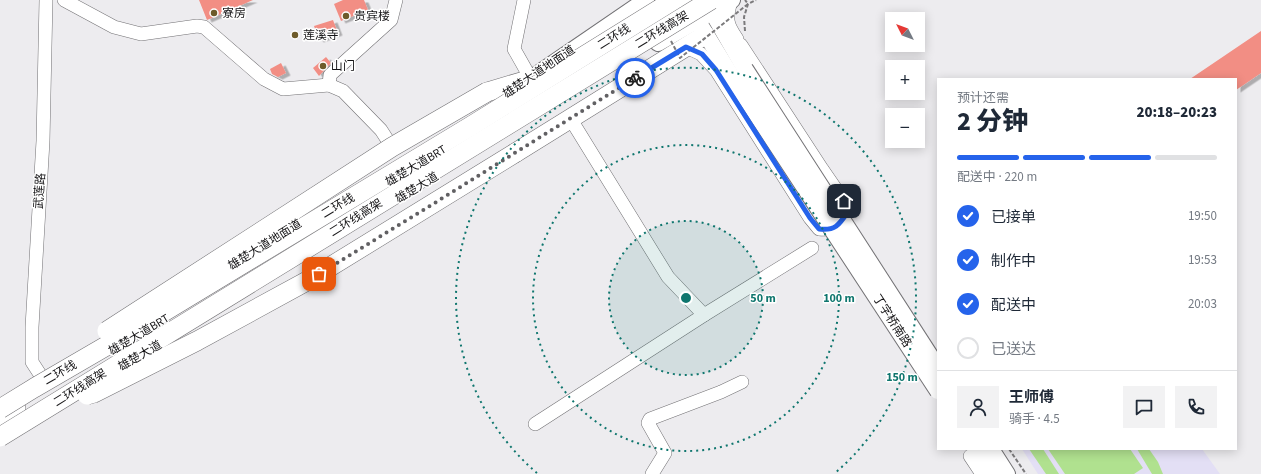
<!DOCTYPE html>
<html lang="zh">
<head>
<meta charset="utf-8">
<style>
	:root { --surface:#fff; --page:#f2f2f3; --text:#1f2937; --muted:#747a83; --line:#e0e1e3; --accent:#2563eb }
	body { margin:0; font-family:"Source Sans 3","Noto Sans SC",sans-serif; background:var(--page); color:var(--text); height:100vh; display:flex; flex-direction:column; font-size:15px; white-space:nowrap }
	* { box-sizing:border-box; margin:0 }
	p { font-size:13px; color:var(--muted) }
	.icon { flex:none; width:22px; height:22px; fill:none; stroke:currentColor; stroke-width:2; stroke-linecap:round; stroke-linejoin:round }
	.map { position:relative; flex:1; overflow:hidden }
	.sheet { position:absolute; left:937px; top:78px; width:300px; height:372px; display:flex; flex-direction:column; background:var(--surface); border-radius:0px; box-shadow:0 2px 10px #0003 }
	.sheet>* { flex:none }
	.needle { width:26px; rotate:312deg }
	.controls { position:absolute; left:885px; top:12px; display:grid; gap:8px }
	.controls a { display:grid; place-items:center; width:40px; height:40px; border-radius:0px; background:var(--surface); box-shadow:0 2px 10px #0003; font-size:20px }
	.pin { position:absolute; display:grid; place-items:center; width:34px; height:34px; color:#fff; margin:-17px; border-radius:8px; box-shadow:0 2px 6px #0006 }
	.courier { position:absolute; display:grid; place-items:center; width:40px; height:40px; margin:-20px; border:3px solid #2563eb; border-radius:50%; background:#fff; color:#222; box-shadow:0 1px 5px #0007 }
	.overview em { font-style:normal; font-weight:800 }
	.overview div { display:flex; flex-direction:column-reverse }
	.overview { display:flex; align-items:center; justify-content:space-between; height:68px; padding:0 20px }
	h1 { font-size:26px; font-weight:800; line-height:30px }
	.bar { display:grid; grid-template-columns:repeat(4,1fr); gap:6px 4px; align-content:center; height:48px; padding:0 20px }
	.bar i { height:5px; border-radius:3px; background:var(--line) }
	.bar .on { background:var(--accent) }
	.bar p { grid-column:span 4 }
	.line { display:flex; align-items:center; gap:10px; padding:0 20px; border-top:1px solid var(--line) }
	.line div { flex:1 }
	.round { display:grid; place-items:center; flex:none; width:42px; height:42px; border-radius:0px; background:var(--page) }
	ol { padding:0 20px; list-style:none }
	li { display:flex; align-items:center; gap:12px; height:44px }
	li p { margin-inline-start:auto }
	li .icon { padding:4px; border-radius:50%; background:var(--accent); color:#fff; stroke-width:4 }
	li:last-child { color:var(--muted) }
	li i { width:22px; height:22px; border:2px solid var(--line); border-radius:50% }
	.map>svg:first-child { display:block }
</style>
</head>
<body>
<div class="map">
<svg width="1261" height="474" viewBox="0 0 1261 474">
	<defs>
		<filter id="shadow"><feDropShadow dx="4.5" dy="2.5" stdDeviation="0" flood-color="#0004"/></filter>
	</defs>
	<rect width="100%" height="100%" fill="#edecef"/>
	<path fill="#e3dff5" d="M1022 449H1202L1220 474H1038Z"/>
	<g fill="#b0e18f">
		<path d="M1029 449H1043L1059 474H1046Z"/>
		<path d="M1048 449H1130L1143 468 1134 474H1065Z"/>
		<path d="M1137 449H1149L1158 462 1163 474H1152Z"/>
	</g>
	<g fill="#f28e84" filter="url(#shadow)">
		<path d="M199 0H253L207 20Z"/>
		<path d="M343 0H364L368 10 341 21 334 4Z"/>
		<path d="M333 20 338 33 319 40 314 26Z"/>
		<path d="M1261 31V73L1236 90V79H1190Z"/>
		<path d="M326 57 331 63 319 76 313 68Z"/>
		<path d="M281 63 286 73 278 77 272 74 270 69Z"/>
	</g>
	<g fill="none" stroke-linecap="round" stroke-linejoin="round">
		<defs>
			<g id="minor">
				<path d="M64 0 114 27 141 34 197 26 204 27 264 79 283 89 329 85 343 91 381 130 392 147"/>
				<path d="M524 0 514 49 531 79"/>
				<path d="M731 1C726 19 726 23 737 39"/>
				<path d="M686 47 701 54 716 70 810 218 819 229C835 231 839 225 847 213L844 201 822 169 741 45 727 39"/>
				<path d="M329 85 330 75 391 20 396 0"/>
				<path d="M570 118 668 277 704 315"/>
				<path d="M43 379 32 362V327L43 141 46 0"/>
				<path d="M0 420 19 408"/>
				<path d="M535 424 704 315 812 248"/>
				<path d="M970 456 982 474"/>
				<path d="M652 474 665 453 648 423 650 419 721 392 742 382"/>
			</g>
			<g id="major">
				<path d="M685 0 732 77"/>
				<path d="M707 3 745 69"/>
				<path d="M658 43 732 0"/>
				<path d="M532 78 646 0"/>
				<path d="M976 449 992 474"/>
				<path d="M991 449 1007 474"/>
			</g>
			<g id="highway">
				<path d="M487 92 531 79"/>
				<path d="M515 153 705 35"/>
			</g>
		</defs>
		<use href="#minor" stroke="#727174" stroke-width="14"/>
		<use href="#major" stroke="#727174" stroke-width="18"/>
		<use href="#highway" stroke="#727174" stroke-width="20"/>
		<g stroke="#7b7a7c" stroke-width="2" stroke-dasharray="4 2" stroke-linecap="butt">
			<path d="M745 31 744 17 748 4 756 0"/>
			<path d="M1009 449 1026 474"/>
		</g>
		<use href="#minor" stroke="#fff" stroke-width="13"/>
		<use href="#major" stroke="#fff" stroke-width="16"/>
		<use href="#highway" stroke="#fff" stroke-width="19"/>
		<defs>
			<g id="major-bridge">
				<path d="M745 69 938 368"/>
				<path d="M732 77 938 391"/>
			</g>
			<g id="highway-bridge">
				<path d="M107 331 392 147 487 92"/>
				<path d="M87 395 94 393 197 341 307 281 515 153"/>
				<path d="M0 409 34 388 132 331 471 126 674 0"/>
				<path d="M0 437 711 0"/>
			</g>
		</defs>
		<use href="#major-bridge" stroke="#727174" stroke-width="18" stroke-linecap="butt"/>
		<use href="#highway-bridge" stroke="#727174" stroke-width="20" stroke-linecap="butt"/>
		<path stroke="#7b7a7c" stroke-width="2" stroke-dasharray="4 2" stroke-linecap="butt" d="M671 41 680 58 748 4 745 0"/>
		<use href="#major-bridge" stroke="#fff" stroke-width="16"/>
		<use href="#highway-bridge" stroke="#fff" stroke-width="19"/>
	</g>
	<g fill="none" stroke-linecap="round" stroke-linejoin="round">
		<path stroke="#616063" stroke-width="4" stroke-dasharray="0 7.2" d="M319 274 425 209 635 78"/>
		<path stroke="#2563eb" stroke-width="5" d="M635 78 686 47 702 54 716 70 810 218 819 229C835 231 839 225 847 213L844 201"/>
	</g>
	<circle cx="686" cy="298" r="77" fill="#0f766e" fill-opacity=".12"/>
	<g fill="none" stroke="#0f766e" stroke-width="2" stroke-dasharray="2 4">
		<circle cx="686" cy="298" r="77"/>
		<circle cx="686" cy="298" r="153"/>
		<path d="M537 473A230 230 0 1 1 835 473"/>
	</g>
	<g fill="#6e5b2a" stroke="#fff" stroke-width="1.5">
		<circle cx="214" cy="13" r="4"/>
		<circle cx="346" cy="16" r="4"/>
		<circle cx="295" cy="35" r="4"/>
		<circle cx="323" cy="66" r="4"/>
	</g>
	<g text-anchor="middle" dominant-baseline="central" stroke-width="3" stroke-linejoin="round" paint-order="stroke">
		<g font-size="12" fill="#161517" stroke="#fff" text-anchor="start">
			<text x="222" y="13">寮房</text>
			<text x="354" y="16">贵宾楼</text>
			<text x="303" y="35">莲溪寺</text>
			<text x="331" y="66">山门</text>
		</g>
		<g font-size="12" fill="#161517" stroke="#fff">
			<text transform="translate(662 30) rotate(-31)">二环线高架</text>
			<text transform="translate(614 37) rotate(-32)">二环线</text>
			<text transform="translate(539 72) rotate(-34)">雄楚大道地面道</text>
			<text transform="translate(416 166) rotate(-31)">雄楚大道BRT</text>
			<text transform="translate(417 188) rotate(-31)">雄楚大道</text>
			<text transform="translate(40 191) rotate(-86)">武莲路</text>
			<text transform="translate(338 206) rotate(-31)">二环线</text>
			<text transform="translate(356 218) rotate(-32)">二环线高架</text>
			<text transform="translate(265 245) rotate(-32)">雄楚大道地面道</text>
			<text transform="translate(892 321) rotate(57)">丁字桥南路</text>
			<text transform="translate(139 335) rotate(-31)">雄楚大道BRT</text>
			<text transform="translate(140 356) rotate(-30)">雄楚大道</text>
			<text transform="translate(60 373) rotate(-30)">二环线</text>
			<text transform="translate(80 388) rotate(-32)">二环线高架</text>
		</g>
	</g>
	<circle cx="686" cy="298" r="6" fill="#0f766e" stroke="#fff" stroke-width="2"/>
	<g font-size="12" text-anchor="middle" font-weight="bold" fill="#0f766e" stroke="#fff" stroke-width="3" stroke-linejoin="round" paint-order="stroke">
		<text x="763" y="302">50 m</text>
		<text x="839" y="302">100 m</text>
		<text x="902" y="381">150 m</text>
	</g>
</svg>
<div class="controls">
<a><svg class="needle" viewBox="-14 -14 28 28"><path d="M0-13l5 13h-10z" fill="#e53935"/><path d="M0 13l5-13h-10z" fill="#747a83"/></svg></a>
<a>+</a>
<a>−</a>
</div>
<div class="pin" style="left:319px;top:274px;background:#ea580c"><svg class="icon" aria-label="bag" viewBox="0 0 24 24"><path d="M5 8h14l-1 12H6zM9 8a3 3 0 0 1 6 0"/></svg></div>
<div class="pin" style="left:844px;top:201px;background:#1f2937"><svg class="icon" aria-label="home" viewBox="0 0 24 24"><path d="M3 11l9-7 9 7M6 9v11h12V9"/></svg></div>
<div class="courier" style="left:635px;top:78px"><svg class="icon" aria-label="bike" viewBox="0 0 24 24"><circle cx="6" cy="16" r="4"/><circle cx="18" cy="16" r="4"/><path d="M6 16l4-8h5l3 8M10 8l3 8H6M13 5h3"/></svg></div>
<section class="sheet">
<div class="overview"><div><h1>2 分钟</h1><p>预计还需</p></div><em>20:18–20:23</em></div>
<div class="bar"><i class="on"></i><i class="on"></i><i class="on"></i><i></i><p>配送中 · 220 m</p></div>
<ol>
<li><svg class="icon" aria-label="check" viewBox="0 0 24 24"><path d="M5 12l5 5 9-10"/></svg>已接单<p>19:50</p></li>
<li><svg class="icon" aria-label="check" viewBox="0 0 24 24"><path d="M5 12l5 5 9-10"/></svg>制作中<p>19:53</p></li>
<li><svg class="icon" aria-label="check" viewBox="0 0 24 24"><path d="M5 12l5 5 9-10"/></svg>配送中<p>20:03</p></li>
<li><i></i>已送达</li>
</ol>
<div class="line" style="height:72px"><a class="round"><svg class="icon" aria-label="person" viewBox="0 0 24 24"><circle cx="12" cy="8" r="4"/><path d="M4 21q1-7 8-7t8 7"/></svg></a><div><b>王师傅</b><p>骑手 · 4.5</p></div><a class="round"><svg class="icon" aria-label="chat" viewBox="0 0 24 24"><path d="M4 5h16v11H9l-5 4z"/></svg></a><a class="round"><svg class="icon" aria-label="phone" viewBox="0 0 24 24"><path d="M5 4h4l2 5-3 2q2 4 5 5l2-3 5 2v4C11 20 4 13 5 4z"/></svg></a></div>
</section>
</div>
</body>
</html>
